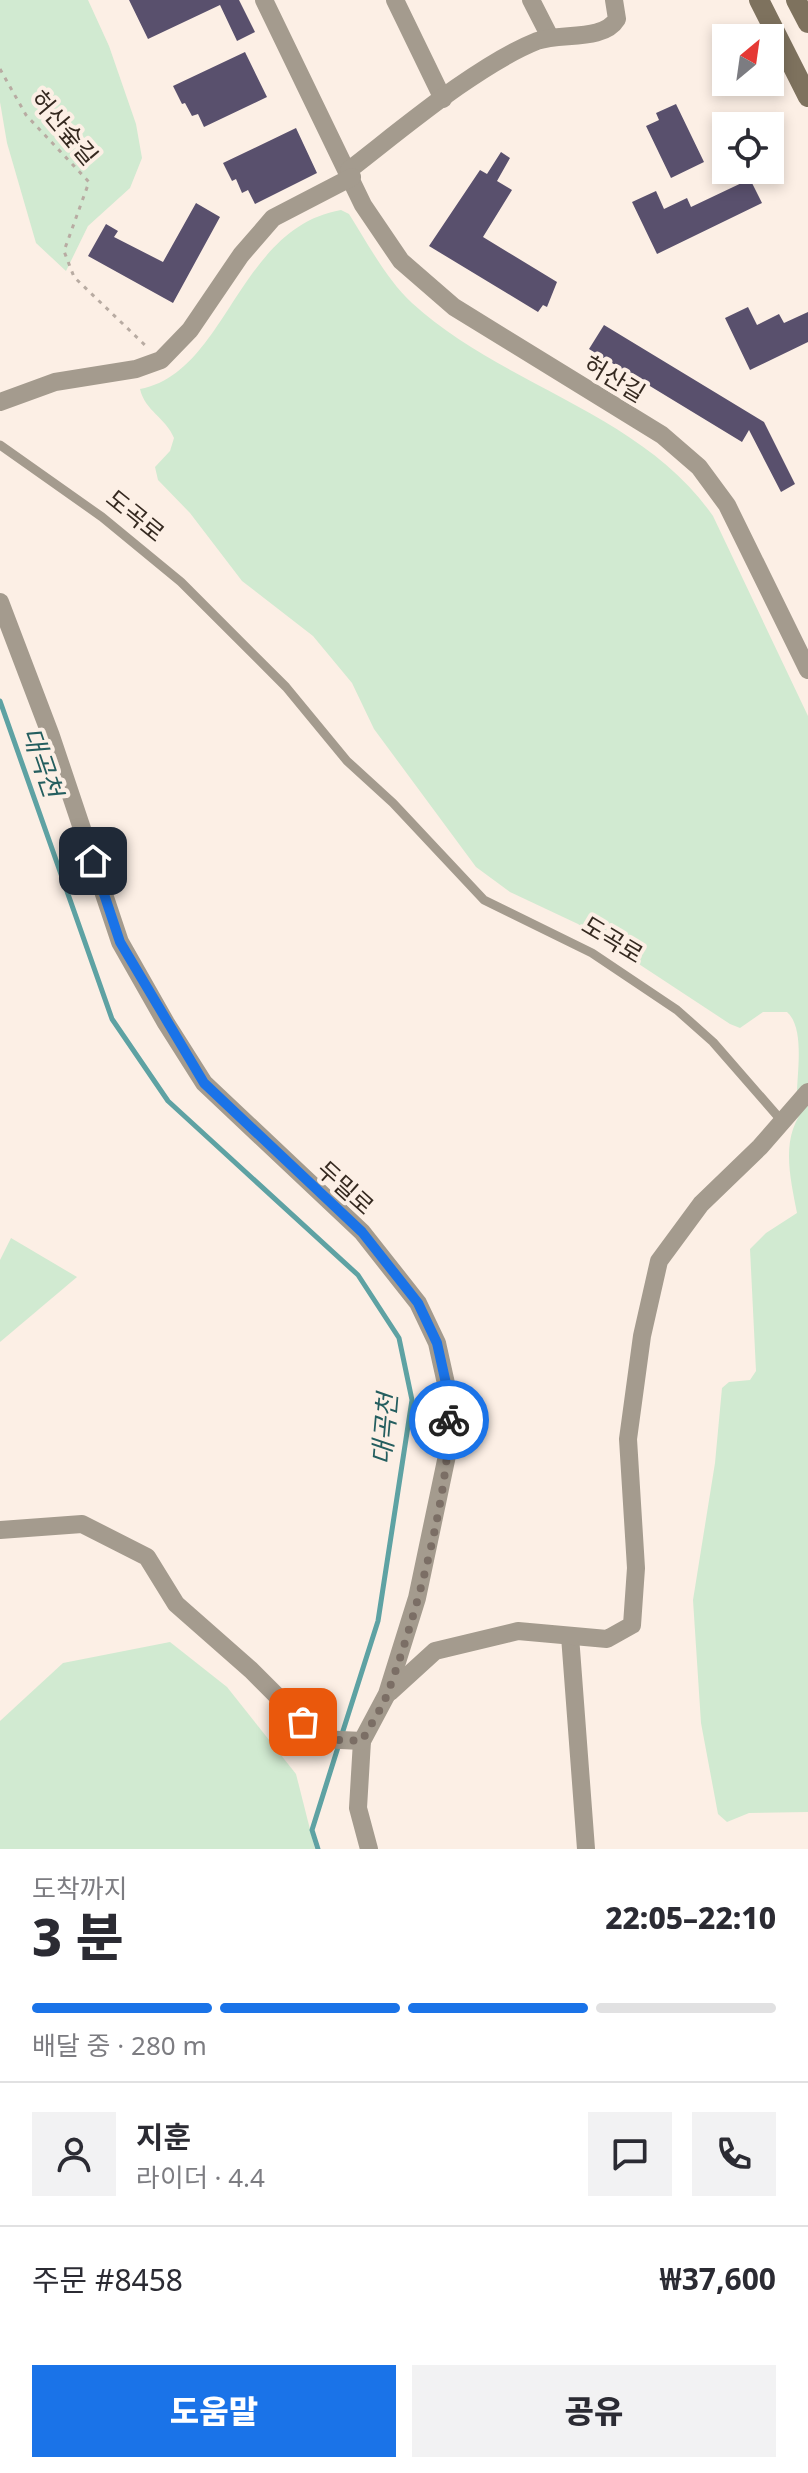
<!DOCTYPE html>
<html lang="ko">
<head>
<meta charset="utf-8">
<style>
	:root { --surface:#fff; --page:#f2f2f3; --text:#2b2b33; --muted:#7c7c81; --line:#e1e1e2; --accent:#1a73e8 }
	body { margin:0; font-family:"Noto Sans","Noto Sans KR",sans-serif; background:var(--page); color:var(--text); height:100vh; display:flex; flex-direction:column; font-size:30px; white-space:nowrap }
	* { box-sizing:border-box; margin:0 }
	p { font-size:26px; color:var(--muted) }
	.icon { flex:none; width:44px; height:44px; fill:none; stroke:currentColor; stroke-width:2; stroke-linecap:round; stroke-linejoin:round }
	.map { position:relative; height:1849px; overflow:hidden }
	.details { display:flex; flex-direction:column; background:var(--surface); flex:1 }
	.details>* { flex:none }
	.needle { width:52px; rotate:29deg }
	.tools { position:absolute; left:712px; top:24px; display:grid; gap:16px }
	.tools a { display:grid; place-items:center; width:72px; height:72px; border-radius:0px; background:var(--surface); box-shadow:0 4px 12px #0003; font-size:40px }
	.pin { position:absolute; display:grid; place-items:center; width:68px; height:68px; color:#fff; margin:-34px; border-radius:16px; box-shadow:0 4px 12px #0006 }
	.courier { position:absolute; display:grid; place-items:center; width:80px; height:80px; margin:-40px; border:6px solid #1a73e8; border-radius:50%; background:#fff; color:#222; box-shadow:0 2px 10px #0007 }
	.headline em { font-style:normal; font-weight:800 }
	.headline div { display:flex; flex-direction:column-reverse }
	.headline { display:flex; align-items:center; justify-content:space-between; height:136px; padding:0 32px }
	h1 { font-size:52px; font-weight:800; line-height:60px }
	.bar { display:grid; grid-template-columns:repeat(4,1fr); gap:12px 8px; align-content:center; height:96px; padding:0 32px }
	.bar i { height:10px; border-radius:6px; background:var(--line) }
	.bar .active { background:var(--accent) }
	.bar p { grid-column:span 4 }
	.line { display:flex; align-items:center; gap:20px; padding:0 32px; border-top:2px solid var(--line) }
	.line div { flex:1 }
	.round { display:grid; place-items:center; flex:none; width:84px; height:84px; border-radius:0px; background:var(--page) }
	.primary-button { display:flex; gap:16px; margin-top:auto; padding:16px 32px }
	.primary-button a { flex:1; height:92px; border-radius:0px; background:var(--accent); color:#fff; font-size:32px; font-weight:800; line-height:92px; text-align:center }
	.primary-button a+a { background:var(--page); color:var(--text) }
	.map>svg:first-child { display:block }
</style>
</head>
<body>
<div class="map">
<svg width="808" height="1849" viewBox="0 0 808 1849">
	<rect width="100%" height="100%" fill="#fcefe5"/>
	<g fill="#d1ead1">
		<path d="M0 0H88L109 46 136 124 142 158 130 188 88 226 66 271 36 243 7 143 0 102Z"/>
		<path d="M341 210 349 214C368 244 387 280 412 303 504 387 641 412 713 516L808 716V1084L797 1094C797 1072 805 1028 787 1012H763L740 1028 730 1024 578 924 510 892 476 867 374 729 352 683 313 636 242 581 190 513 158 480 155 467 170 451 174 438C166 418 145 411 140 389 227 373 237 228 341 210Z"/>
		<path d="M808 1104V1812L749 1813 727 1822 718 1814 701 1723 693 1600 715 1463 722 1388 729 1382 750 1380 756 1371 750 1249 766 1233 797 1213C790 1176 779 1135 808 1104Z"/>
		<path d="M11 1238 77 1277 0 1342V1260Z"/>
		<path d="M170 1642 227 1687 296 1774 315 1849H0V1721L63 1663Z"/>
	</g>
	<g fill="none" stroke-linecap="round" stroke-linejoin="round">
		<g stroke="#5ea2a3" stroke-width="5">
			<path d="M0 701 112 1019 168 1101 358 1275 399 1338 412 1400 378 1621 342 1734"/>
			<path d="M318 1849 312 1830 339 1744"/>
		</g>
	</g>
	<g fill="#59506d">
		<path d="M129 0H239L255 32 237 41 220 5 148 39Z"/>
		<path d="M245 52 267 97 204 127 198 114 192 116 185 103 182 104 173 86Z"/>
		<path d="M676 104 704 162 671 178 646 126 659 120 656 113Z"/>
		<path d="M296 128 317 173 255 204 248 190 242 193 236 179 232 181 223 163Z"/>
		<path d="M501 152 510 158 497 181 512 190 483 237 557 282 547 307 543 305 538 312 429 246 480 170 487 174Z"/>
		<path d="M750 179 762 203 657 254 632 202 656 191 664 209 687 198 691 207Z"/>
		<path d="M196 203 220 217 173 303 88 256 106 224 118 231 114 237 163 262Z"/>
		<path d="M748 307 757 325 779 314 784 323 808 312V342L750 370 725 318Z"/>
		<path d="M604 325 764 422 795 484 781 492 749 430 742 442 589 349Z"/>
	</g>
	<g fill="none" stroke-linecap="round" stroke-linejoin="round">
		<path stroke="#b8aba2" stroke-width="3" stroke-dasharray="4 6" stroke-linecap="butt" d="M0 69 26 115 89 182 64 251 74 277 148 348"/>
		<path stroke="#a49b8e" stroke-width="9" d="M0 445 102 517 181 582 286 687 347 761 393 803 484 900 592 953 677 1010 713 1042 781 1120"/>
		<g stroke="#a49b8e" stroke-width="18">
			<path d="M264 0 363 205 401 261 454 307 662 435 699 467 727 505 808 670"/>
			<path d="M395 0 443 99"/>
			<path d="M531 0 550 37"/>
			<path d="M349 170C401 130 477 65 537 41 560 32 603 42 617 19L614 0"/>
			<path d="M0 402 55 382 136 369 161 360 190 330 241 255 273 218 352 177"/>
			<path d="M0 602 51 736 120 942 166 1023 204 1083 362 1232 418 1303 437 1343 449 1397V1446L417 1598 387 1694 362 1741 358 1808 369 1849"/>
			<path d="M0 1530 82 1524 147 1557 176 1604 251 1670 320 1739 362 1741"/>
			<path d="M570 1636 586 1849"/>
			<path d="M390 1692 435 1651 518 1631 607 1639 632 1625 636 1568 628 1439 642 1336 659 1261 701 1204 760 1147 808 1092"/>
		</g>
		<g stroke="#7e725e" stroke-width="20">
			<path d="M759 0 808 97"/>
			<path d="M796 0 808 23"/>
		</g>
	</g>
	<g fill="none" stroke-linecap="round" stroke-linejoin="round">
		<path stroke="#7b6e65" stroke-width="8" stroke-dasharray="0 14.4" d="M303 1722 320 1739 362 1741C370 1725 382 1709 388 1692 415 1620 449 1495 449 1420"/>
		<path stroke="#1a73e8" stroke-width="10" d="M93 861 120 942 204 1083 362 1232 418 1303 437 1343 449 1397V1420"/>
	</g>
	<g text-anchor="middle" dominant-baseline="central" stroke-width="8" stroke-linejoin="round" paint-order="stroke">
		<g font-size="24" fill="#352920" stroke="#fcefe5">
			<text transform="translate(65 127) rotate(50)">허산숲길</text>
			<text transform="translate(615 378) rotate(31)">허산길</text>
			<text transform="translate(136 515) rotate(39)">도곡로</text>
			<text transform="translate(613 939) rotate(31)">도곡로</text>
			<text transform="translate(346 1187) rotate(42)">두밀로</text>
		</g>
		<g font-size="26" font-style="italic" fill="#245e5f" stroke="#fcefe5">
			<text transform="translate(43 762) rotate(71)">대곡천</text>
			<text transform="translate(384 1429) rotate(-85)">대곡천</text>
		</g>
	</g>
</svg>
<div class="tools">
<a><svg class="needle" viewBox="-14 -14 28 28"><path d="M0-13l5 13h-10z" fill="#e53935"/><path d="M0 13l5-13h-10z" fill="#7c7c81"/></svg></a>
<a><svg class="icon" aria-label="locate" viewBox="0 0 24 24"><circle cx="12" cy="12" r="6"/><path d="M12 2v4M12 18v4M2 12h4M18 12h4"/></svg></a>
</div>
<div class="pin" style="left:303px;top:1722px;background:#ea580c"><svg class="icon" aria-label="bag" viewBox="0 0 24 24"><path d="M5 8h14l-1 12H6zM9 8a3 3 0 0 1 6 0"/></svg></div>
<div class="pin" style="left:93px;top:861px;background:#1f2937"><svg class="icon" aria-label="home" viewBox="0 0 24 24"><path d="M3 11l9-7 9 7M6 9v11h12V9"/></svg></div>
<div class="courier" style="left:449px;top:1420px"><svg class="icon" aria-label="bike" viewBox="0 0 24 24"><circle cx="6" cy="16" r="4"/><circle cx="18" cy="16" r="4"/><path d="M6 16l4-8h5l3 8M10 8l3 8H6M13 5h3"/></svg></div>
</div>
<section class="details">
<div class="headline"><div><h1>3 분</h1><p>도착까지</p></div><em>22:05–22:10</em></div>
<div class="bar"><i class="active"></i><i class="active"></i><i class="active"></i><i></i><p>배달 중 · 280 m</p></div>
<div class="line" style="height:144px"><a class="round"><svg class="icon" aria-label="person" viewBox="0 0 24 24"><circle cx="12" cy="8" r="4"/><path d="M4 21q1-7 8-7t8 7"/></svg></a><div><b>지훈</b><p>라이더 · 4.4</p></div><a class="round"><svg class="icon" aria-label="chat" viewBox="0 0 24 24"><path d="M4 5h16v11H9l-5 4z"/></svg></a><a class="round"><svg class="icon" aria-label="phone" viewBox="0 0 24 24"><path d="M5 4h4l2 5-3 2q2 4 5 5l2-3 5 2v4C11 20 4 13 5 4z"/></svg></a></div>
<div class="line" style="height:104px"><div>주문 #8458</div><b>₩37,600</b></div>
<div class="primary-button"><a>도움말</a><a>공유</a></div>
</section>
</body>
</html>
